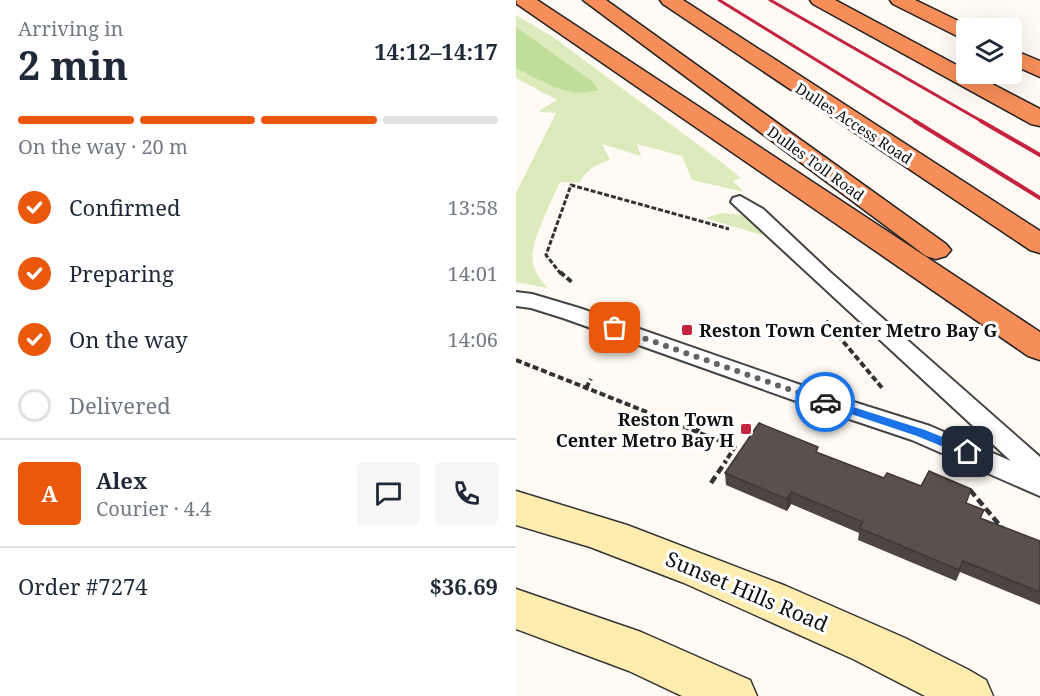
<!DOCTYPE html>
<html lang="en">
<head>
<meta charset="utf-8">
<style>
	:root { --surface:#fff; --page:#f6f6f7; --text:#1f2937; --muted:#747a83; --line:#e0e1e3; --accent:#ea580c }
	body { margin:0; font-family:"Noto Serif",serif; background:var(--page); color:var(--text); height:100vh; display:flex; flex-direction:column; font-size:22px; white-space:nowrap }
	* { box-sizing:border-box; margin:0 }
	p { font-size:20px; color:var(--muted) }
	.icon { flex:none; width:33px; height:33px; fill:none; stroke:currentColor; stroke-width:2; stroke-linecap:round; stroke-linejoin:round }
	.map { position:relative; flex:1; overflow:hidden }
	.side { display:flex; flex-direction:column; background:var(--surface); width:516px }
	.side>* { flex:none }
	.buttons { position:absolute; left:440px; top:18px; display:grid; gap:12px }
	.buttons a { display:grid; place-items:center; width:66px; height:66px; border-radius:6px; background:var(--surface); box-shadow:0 6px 24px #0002; font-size:30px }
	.pin { position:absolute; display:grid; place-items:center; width:51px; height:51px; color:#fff; margin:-26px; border-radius:12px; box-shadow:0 3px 9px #0006 }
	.courier { position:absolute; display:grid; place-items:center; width:60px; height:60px; margin:-30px; border:4px solid #1a73e8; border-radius:50%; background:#fff; color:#222; box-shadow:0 2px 8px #0007 }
	.overview em { font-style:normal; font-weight:700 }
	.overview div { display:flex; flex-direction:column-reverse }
	.overview { display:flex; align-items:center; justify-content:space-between; height:102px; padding:0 18px }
	h1 { font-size:39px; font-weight:700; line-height:45px }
	.bar { display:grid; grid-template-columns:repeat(4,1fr); gap:9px 6px; align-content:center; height:72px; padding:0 18px }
	.bar i { height:8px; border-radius:4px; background:var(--line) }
	.bar .on { background:var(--accent) }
	.bar p { grid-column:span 4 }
	.line { display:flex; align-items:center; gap:15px; padding:0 18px; border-top:2px solid var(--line) }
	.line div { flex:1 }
	.round { display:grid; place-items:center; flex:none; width:63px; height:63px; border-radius:6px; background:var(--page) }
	ol { padding:0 18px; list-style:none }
	li { display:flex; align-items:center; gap:18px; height:66px }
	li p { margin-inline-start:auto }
	li .icon { padding:6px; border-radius:50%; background:var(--accent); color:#fff; stroke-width:4 }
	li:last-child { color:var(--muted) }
	li i { width:33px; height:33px; border:3px solid var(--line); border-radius:50% }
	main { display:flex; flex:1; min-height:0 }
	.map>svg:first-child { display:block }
</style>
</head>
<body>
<main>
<section class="side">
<div class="overview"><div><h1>2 min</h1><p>Arriving in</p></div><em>14:12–14:17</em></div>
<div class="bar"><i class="on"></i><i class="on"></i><i class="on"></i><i></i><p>On the way · 20 m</p></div>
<ol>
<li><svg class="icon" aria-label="check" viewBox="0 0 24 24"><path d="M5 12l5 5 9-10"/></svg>Confirmed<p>13:58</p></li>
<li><svg class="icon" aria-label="check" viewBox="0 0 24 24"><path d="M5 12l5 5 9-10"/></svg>Preparing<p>14:01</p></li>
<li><svg class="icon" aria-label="check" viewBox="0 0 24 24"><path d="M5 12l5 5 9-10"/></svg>On the way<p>14:06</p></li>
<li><i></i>Delivered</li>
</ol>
<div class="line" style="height:108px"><b class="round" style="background:var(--accent);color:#fff">A</b><div><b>Alex</b><p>Courier · 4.4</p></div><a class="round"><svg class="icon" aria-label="chat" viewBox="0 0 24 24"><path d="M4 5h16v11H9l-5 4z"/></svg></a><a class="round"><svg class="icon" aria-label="phone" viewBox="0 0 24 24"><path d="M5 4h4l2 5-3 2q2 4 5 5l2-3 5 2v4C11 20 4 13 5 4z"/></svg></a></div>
<div class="line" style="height:78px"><div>Order #7274</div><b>$36.69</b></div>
</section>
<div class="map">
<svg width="524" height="696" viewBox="0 0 524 696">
	<rect width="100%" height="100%" fill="#fffbf4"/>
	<g fill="#dbebbc">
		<path d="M0 15 37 37 200 158 225 178 217 181 228 192 176 180 166 156 121 144 125 156 86 144 94 160C78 165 72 169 63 183L44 182C36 201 12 245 17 264 20 274 25 281 32 288L0 282V193L40 113 24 112V110L41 100 0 78V68L50 90 65 93 76 81 0 27Z"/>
		<path d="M206 213 226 215 247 233 246 235 189 218Z"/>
	</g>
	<path fill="#c1dd9a" d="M0 27 76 81 82 90C55 100 23 80 0 68Z"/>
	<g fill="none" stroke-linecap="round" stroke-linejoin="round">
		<defs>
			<path id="service" d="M224 196 247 209 314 272 524 457V496L396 440 280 401 47 318 15 308 0 306V292L16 294 63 308 296 389 414 426 495 461 215 202 217 198Z"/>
			<g id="secondary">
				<path d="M0 491 111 525 270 586 389 638 451 669 470 680 477 696H409L337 659 168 583 74 547 0 525Z"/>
				<path d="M0 589 125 632 234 680 241 696H166L113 671 0 629Z"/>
			</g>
			<g id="motorway">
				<path d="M0 0H21L524 332V360L512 356 1 4Z"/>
				<path d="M67 0H90L430 244 435 250 430 256 420 259 410 256Z"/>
				<path d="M144 0H167L524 231V253L514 250 147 4Z"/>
				<path d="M294 0H319L450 70V74H457L524 109V126L515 124 297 4Z"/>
				<path d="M374 0H399L457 28H450V39L443 37 377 4Z"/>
				<path d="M495 49 524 61V77L495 64Z"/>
			</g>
		</defs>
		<use href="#service" stroke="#444" stroke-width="4"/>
		<use href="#secondary" stroke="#333" stroke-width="3"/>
		<use href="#motorway" stroke="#222" stroke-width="3"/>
		<path stroke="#333" stroke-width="3" stroke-dasharray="5 2" stroke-linecap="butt" d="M45 274 30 255 55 185 213 229"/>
		<g stroke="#333" stroke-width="4" stroke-dasharray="6 3" stroke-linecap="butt">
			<path d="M44 272 57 283"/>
			<path d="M310 321 367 389"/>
			<path d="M0 360 219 447 209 462"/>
			<path d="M70 388 75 379"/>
			<path d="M180 432 187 422"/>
			<path d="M58 438 59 435"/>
		</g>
		<g stroke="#333" stroke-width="4.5" stroke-dasharray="8 4" stroke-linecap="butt">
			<path d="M195 483 210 461"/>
			<path d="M454 490 486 528"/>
		</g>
		<use href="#service" fill="#fff" fill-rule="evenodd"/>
		<use href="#secondary" fill="#ffecaf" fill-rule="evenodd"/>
		<use href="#motorway" fill="#f78e5a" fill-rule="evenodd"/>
		<g stroke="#c62340" stroke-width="3">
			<path d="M203 0 401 122"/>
			<path d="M254 0 467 122"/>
		</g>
		<g stroke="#c62340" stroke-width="4">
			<path d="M399 121 524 198"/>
			<path d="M465 121 524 155"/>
		</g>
	</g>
	<path fill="#4d4541" d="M302 447 301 452 368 478 405 486 468 510 465 518 524 541V605L444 572 440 581 342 540 343 533 275 504 271 511 210 485 209 473Z"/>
	<path fill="#3f3835" d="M275 492V504L271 511V499Z"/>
	<path fill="#5a504c" stroke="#3f3835" stroke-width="1.5" d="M243 423 302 447 300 452 368 478 371 473 405 486 413 471 455 489 450 503 468 510 464 518 524 541V592L447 561 443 570 343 528 347 522 275 492 271 499 209 473Z"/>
	<path fill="#1a73e8" d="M309 398 409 430 456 449 458 452 452 457 401 436 305 404 304 402Z"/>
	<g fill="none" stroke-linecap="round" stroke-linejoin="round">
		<path stroke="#646360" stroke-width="6" stroke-dasharray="0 10.8" d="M99 328 309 402"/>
	</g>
	<g fill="#c62340" stroke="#fff" stroke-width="2">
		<rect x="165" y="324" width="12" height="12" rx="3"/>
		<rect x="224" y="423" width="12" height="12" rx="3"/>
	</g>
	<g text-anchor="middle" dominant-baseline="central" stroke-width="6" stroke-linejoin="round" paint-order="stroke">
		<g font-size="15" fill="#111" stroke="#fff">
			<text transform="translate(338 123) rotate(33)">Dulles Access Road</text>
			<text transform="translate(300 163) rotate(36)">Dulles Toll Road</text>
		</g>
		<g font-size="18" font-weight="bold" fill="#111" stroke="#fff" text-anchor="start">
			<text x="183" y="330">Reston Town Center Metro Bay G</text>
			<text x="218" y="419" text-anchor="end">Reston Town<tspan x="218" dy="21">Center Metro Bay H</tspan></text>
		</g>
		<g font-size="21" fill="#111" stroke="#fff">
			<text transform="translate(231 591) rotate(23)">Sunset Hills Road</text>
		</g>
	</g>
</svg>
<div class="buttons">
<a><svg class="icon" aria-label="layers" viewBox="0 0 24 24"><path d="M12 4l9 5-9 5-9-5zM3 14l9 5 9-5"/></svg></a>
</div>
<div class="pin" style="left:99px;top:328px;background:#ea580c"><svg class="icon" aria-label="bag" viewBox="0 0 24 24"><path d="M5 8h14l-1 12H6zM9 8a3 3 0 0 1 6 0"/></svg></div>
<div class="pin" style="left:452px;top:452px;background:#1f2937"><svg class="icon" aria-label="home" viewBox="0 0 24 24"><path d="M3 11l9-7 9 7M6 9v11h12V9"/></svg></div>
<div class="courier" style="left:309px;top:402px"><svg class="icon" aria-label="car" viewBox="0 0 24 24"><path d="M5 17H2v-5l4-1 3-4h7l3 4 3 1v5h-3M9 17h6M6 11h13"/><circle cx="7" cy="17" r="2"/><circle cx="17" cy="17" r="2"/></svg></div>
</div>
</main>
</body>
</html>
